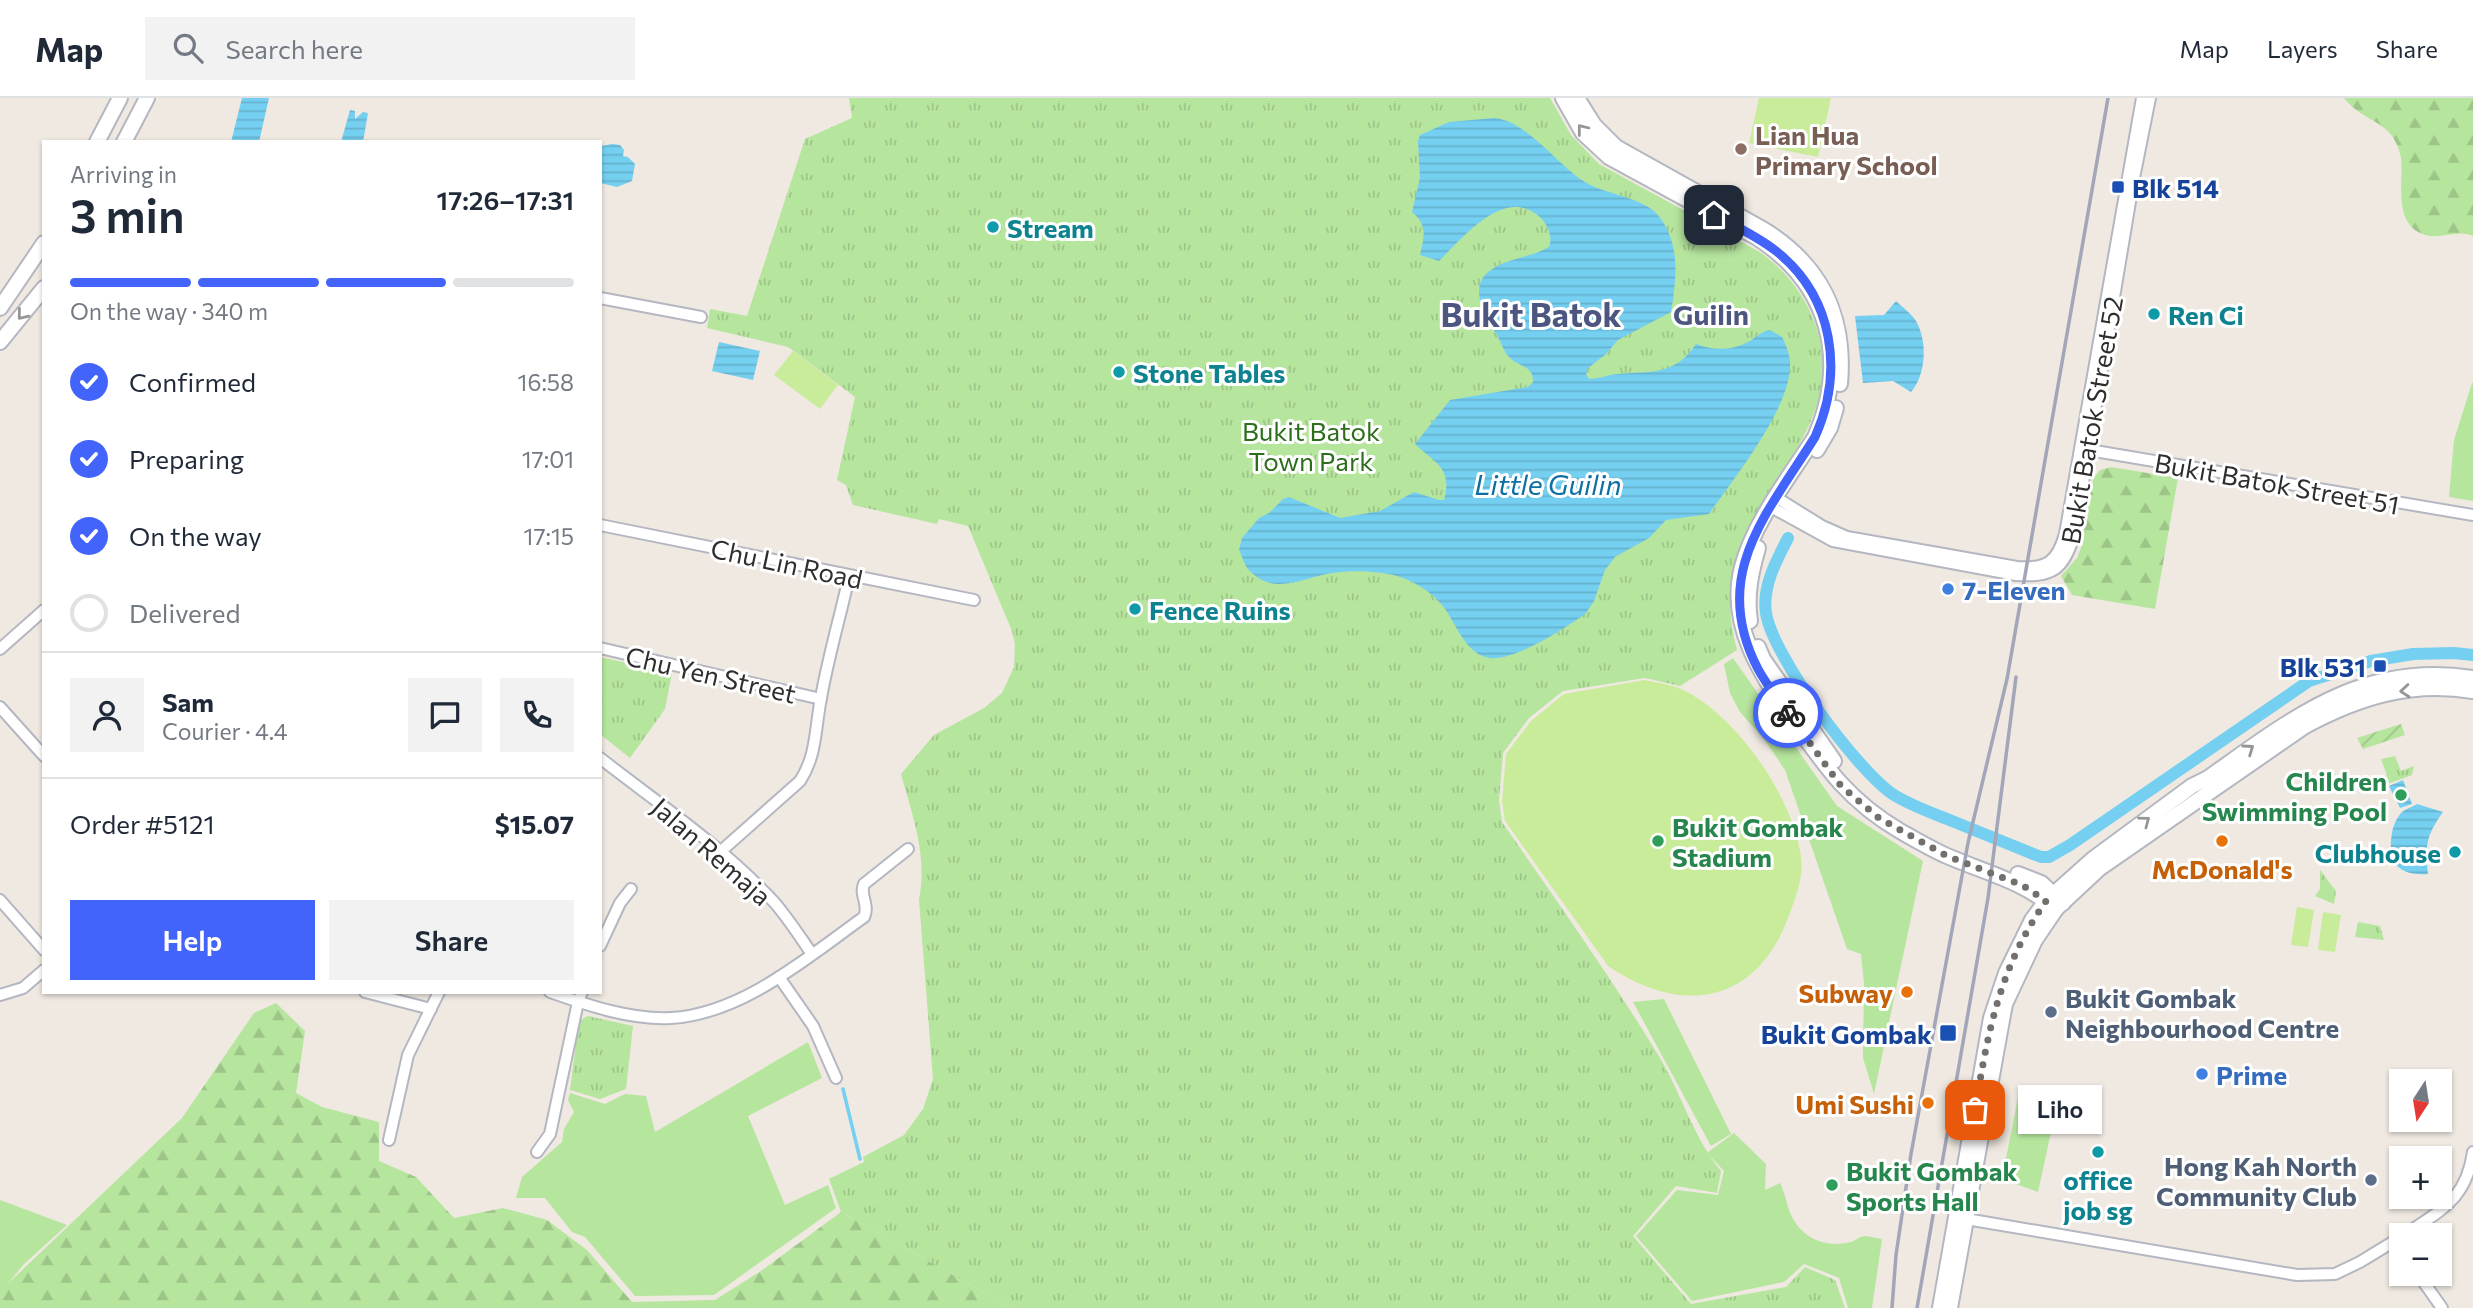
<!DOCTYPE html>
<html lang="en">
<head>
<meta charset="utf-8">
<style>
	:root { --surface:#fff; --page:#f2f2f3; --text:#1f2937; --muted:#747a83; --line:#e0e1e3; --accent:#4264fb }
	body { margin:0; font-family:Commissioner,sans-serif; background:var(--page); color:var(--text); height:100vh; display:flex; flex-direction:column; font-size:26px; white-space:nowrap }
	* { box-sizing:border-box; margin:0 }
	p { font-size:23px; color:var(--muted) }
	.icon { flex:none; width:38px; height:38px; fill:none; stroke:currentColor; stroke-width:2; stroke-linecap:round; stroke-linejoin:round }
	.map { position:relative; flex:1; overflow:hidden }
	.drawer { position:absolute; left:42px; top:42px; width:560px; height:854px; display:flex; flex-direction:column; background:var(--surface); border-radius:0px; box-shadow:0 2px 5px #0004 }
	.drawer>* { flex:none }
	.needle { width:46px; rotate:192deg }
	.fabs { position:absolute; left:2389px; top:971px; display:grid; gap:14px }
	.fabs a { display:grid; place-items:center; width:63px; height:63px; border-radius:0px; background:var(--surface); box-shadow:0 2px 5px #0004; font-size:35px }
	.pin { position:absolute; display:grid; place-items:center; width:60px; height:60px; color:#fff; margin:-30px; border-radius:14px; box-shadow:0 4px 10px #0006 }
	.courier { position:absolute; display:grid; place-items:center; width:70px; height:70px; margin:-35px; border:5px solid #4264fb; border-radius:50%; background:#fff; color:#222; box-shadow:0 2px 9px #0007 }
	.bubble { position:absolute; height:49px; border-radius:0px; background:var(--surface); box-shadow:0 2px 5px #0004; font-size:23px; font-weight:600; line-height:49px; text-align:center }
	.headline em { font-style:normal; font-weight:600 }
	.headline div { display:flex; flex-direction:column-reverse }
	.headline { display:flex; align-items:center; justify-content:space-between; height:119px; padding:0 28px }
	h1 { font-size:46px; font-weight:600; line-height:52px }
	.bar { display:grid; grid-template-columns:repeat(4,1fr); gap:10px 7px; align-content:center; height:84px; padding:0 28px }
	.bar i { height:9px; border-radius:5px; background:var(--line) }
	.bar .current { background:var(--accent) }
	.bar p { grid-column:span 4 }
	.line { display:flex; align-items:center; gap:18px; padding:0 28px; border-top:2px solid var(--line) }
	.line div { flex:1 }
	.round { display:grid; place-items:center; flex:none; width:74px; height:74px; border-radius:0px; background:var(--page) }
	ol { padding:0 28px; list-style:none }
	li { display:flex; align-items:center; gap:21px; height:77px }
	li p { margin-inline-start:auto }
	li .icon { padding:7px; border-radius:50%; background:var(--accent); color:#fff; stroke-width:4 }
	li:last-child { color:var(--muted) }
	li i { width:38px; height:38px; border:4px solid var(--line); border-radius:50% }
	.primary-button { display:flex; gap:14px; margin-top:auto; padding:14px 28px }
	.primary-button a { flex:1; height:80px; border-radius:0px; background:var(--accent); color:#fff; font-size:28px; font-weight:600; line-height:80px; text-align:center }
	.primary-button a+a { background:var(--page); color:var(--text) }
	header { display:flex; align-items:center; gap:42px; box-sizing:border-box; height:98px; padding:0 35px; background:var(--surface); border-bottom:2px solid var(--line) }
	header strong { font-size:33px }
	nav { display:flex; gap:38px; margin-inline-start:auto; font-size:24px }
	.search { width:490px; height:63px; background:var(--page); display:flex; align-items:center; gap:18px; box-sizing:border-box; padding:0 24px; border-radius:0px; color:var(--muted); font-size:26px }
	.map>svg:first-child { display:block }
</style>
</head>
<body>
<header>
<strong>Map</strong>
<div class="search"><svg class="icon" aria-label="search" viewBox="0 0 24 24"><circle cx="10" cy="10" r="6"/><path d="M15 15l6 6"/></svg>Search here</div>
<nav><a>Map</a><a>Layers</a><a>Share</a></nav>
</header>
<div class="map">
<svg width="2473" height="1210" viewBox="0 0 2473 1210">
	<defs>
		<pattern id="forest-firs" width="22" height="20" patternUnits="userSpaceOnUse" patternTransform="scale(1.75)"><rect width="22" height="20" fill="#b6e59e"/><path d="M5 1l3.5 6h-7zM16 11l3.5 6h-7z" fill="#9dc588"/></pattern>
		<pattern id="park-tufts" width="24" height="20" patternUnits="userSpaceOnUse" patternTransform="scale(1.75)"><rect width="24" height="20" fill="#b6e59e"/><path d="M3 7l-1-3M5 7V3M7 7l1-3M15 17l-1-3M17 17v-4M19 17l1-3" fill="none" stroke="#9dc588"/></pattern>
		<pattern id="garden-furrows" width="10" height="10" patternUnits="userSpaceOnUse" patternTransform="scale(1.75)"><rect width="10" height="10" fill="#b6e59e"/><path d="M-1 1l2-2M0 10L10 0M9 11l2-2" fill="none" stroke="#9dc588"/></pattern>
		<pattern id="water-rules" width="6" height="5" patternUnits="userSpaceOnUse" patternTransform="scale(1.75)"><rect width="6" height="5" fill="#75cff0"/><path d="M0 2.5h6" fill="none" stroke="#66b2ce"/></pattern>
	</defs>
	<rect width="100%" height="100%" fill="#efe9e1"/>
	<g fill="#b6e59e">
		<path d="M2472 285H2473V403L2449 399 2454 342Z"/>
		<path d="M1733 560 1837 708 1923 763 1874 996 1863 960 1864 886 1861 856 1847 851 1785 672 1764 641 1740 614 1730 595 1724 566Z"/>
		<path d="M1664 901 1731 1036 1711 1048 1633 904Z"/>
		<path d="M808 944 822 980 748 1018 785 1107 828 1087 836 1110 714 1197 635 1198 585 1139 572 1134 545 1100H516L522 1079 562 1044 564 1031 574 1014 568 1002 570 995 605 1006 625 996 646 998 655 1034Z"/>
		<path d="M2020 989 2058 1002 2038 1094 2002 1081Z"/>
		<path d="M1734 1035 1766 1066 1765 1092 1780 1085C1786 1097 1787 1110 1793 1121 1805 1142 1828 1150 1851 1144 1856 1142 1860 1138 1866 1138 1871 1139 1877 1140 1882 1141L1872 1210H1848L1839 1180 1804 1166 1784 1184 1692 1203 1636 1138 1677 1092 1718 1097 1724 1073 1707 1055Z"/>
		<path d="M0 1102 67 1127 24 1166 0 1195Z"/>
	</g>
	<g fill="url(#forest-firs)">
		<path d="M2344 0H2473V138C2456 130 2439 144 2420 135 2393 122 2404 81 2401 60 2394 21 2364 26 2344 0Z"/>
		<path d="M2111 369 2178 380 2155 511 2072 497 2061 478 2077 460 2081 450 2093 381 2100 372Z"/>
		<path d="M276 905 305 933 296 995 322 1009 379 1024V1063L416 1079 454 1120 503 1110 547 1122 587 1152 632 1204 715 1202 761 1173 841 1114 1012 1210H0V1193L182 1020 254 915Z"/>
	</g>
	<g fill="url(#park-tufts)">
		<path d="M849 0H1550L1571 37 1599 66 1758 153C1785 171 1805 197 1816 228 1846 321 1768 374 1739 453 1727 485 1728 519 1737 552L1680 588 1645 580 1563 593 1529 620 1503 655 1499 702 1502 724C1556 802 1611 879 1660 960 1682 997 1693 1039 1721 1073L1717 1095 1676 1088 1633 1138 1691 1206 1786 1189 1805 1169 1835 1182 1845 1210H1012L841 1114 829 1081 864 1064 863 1059 904 1037 923 1011 933 981 919 801C928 759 912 716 901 676L934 637 984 610 1002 595 1014 569 1015 546 1012 533 968 428 939 421 937 426 853 407 846 387 837 382 855 299 788 249 707 230 710 211 747 218 805 41 852 20Z"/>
		<path d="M600 559 672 575 665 611 630 660 600 636Z"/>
		<path d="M2395 658 2401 673 2414 668 2412 677 2382 688 2379 680 2387 677 2381 661Z"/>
		<path d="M2320 772 2336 793 2334 806 2315 798 2320 791Z"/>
		<path d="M2358 824 2380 828 2384 842 2355 839Z"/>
		<path d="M588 918 633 928 626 991 600 1001 570 992 579 923Z"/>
	</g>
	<path fill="url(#garden-furrows)" d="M2401 626 2405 637 2363 651 2357 640Z"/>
	<g fill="#c9ec9a">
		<path d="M1759 0H1831L1818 59 1749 45Z"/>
		<path d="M793 253 838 287 820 311 774 277Z"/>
		<path d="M1645 582C1656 585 1670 586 1681 591 1736 616 1793 699 1801 759 1804 780 1795 801 1788 820 1755 908 1679 917 1608 868L1505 723 1502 703 1506 656 1531 623 1564 596Z"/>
		<path d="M2297 809 2314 812 2308 849 2291 847Z"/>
		<path d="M2323 814 2341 817 2335 854 2318 852Z"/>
	</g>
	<g fill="url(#water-rules)">
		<path d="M242 0H269L259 44H231Z"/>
		<path d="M350 12 355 13V21L363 14 368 15 363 44H341Z"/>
		<path d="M1494 20C1526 22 1558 68 1585 84 1608 98 1647 99 1661 121 1681 150 1676 182 1671 214L1618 242 1606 256 1588 270 1586 276 1589 281C1599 281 1607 277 1617 276 1650 273 1675 278 1696 246 1711 252 1730 253 1746 245 1755 241 1759 234 1770 232L1782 239C1787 249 1791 259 1790 270 1788 313 1734 380 1709 416L1666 422 1649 440 1615 459 1605 472 1594 503 1586 515C1566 530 1515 563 1490 560 1465 557 1456 524 1442 507 1430 493 1414 483 1397 478 1378 473 1353 472 1333 475 1307 478 1276 498 1252 475 1245 470 1243 460 1239 452L1242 440 1259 420 1269 415 1283 401 1289 399 1340 420 1380 413 1414 394 1439 402H1444C1453 370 1435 365 1415 346L1450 302 1528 289 1533 284C1534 267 1517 269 1508 258 1504 253 1501 245 1498 239 1488 221 1467 192 1488 174 1506 160 1530 160 1549 149 1553 139 1548 127 1540 119 1504 87 1462 141 1439 163L1420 157C1424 139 1428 127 1412 114L1420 80 1418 43 1420 37 1449 24Z"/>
		<path d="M612 46 620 47 624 52 623 58 628 59 635 66 632 83 617 89 600 85 602 48Z"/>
		<path d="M1896 203C1902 209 1912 216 1916 223 1928 244 1926 277 1911 294L1893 283 1863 285 1855 218 1884 217Z"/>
		<path d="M719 244 760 253 753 282 712 273Z"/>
		<path d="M2403 682 2412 706 2400 710 2389 688Z"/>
		<path d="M2417 706 2443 714C2426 738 2425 747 2428 776 2397 778 2387 764 2392 735 2393 728 2397 719 2402 714 2405 711 2413 709 2417 706Z"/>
	</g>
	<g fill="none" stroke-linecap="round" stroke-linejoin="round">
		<path stroke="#75cff0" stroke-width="3.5" d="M843 991 860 1061"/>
		<path stroke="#75cff0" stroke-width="12" d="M1788 440C1776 463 1762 489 1766 515 1772 557 1858 674 1894 697 1912 708 1932 715 1952 723 1982 735 2012 747 2041 759H2049L2070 747 2309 583 2371 563 2413 556 2454 555 2473 557"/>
		<defs>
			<g id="street">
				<path d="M600 200 701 219"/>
				<path d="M2083 351 2473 417"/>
				<path d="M1777 400 1822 428 1847 439 2017 469C2047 471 2057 464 2065 436L2142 0"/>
				<path d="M1771 409 1833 443 2016 477C2052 479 2063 473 2074 438L2134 80 2150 0"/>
				<path d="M600 427 974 502"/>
				<path d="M600 550 821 601"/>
				<path d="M0 551 44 512"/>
				<path d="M0 609 44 658"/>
				<path d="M600 660C659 706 723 749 774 804 788 820 800 839 812 856"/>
				<path d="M720 754 800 683C817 657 815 630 821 600 828 560 840 519 849 479"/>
				<path d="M0 802 44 852"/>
				<path d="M600 848 620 805 631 791"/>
				<path d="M779 879 813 928 836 980"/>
				<path d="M365 894 431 911"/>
				<path d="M550 894C587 907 630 922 671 920 742 916 808 859 864 819 870 807 859 797 864 786L908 751"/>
				<path d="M0 897 23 890 44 872"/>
				<path d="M389 1042 408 957 439 894"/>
				<path d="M537 1054 550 1036 578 904 582 894"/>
				<path d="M1960 1120 2297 1177 2335 1176 2360 1164 2401 1139"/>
				<path d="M2403 1138C2440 1112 2466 1103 2473 1054"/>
				<path d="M2418 1176 2442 1210"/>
			</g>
			<g id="secondary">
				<path d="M1563 0 1583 35 1609 59 1756 139C1829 186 1849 261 1815 339 1790 378 1754 424 1742 469 1727 528 1762 578 1794 624 1827 671 1850 704 1900 733 1916 742 1931 751 1947 758 1989 776 2020 782 2056 811"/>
				<path d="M1577 0 1594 27 1616 49 1761 130C1821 166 1846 217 1840 286"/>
				<path d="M97 44 120 0"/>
				<path d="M124 44 147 0"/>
				<path d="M0 210 44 145"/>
				<path d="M0 244 44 190"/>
				<path d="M1817 352 1830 330 1836 310"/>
				<path d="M1750 523C1746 498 1751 474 1758 450"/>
				<path d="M1758 549 1763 561 1834 663"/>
				<path d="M2018 776 2041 785 2063 805"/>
				<path d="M1940 1210 1991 920 2006 875 2032 822 2046 803 2093 761 2192 688 2208 680C2293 620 2362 563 2473 580"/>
				<path d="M1950 1210 2002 922 2005 906 2035 842 2056 811 2100 770 2305 628C2359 599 2410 583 2473 593"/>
			</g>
		</defs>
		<use href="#street" stroke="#b4b7c1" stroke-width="14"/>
		<use href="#secondary" stroke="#b4b7c1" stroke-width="18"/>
		<use href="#street" stroke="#fff" stroke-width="10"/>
		<use href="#secondary" stroke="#fff" stroke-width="14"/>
		<g stroke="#a3a6b8" stroke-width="3.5">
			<path d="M1892 1210 1896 1157 1911 1056 1968 745 2007 581 2108 0"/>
			<path d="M1917 1210 1988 800 2016 579"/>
		</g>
	</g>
	<defs><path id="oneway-chevron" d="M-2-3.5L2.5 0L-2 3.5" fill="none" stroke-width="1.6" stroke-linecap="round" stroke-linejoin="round" transform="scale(1.75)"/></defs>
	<g stroke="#969696">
		<use href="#oneway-chevron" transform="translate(1582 31) rotate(-128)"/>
		<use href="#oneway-chevron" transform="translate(22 217) rotate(129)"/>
		<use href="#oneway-chevron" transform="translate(2405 593) rotate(175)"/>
		<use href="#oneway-chevron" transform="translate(2249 651) rotate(-35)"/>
		<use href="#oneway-chevron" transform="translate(2145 723) rotate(-37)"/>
	</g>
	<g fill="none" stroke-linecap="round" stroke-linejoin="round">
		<path stroke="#726f6d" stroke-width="7" stroke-dasharray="0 12.6" d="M1788 615 1841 688 1879 720 1947 758 2022 787 2046 803C1999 870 1988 934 1975 1012"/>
		<path stroke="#4264fb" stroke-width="9" d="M1714 117C1735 128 1757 138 1776 153 1834 199 1844 274 1815 339 1767 416 1709 477 1758 571 1766 586 1778 601 1788 615"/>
	</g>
	<circle fill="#8d6e63" stroke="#fff" stroke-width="2.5" cx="1741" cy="51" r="7"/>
	<g fill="#1a4fb4" stroke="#fff" stroke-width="2.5">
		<rect x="2111" y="82" width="14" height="14" rx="3.5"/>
		<rect x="2373" y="561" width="14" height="14" rx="3.5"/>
		<rect x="1939" y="926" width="18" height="18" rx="3.5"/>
	</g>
	<g fill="#0f9aa8" stroke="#fff" stroke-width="2.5">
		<circle cx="993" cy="129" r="7"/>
		<circle cx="2154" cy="216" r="7"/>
		<circle cx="1119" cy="274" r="7"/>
		<circle cx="1135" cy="511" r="7"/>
		<circle cx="2455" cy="754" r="7"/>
		<circle cx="2098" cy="1054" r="7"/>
	</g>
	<g fill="#3f7fe0" stroke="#fff" stroke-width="2.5">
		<circle cx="1948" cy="491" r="7"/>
		<circle cx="2202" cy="976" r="7"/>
	</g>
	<g fill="#2e9e5b" stroke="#fff" stroke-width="2.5">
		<circle cx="2401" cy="697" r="7"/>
		<circle cx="1658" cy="743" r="7"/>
		<circle cx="1832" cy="1087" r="7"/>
	</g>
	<g fill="#e8710a" stroke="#fff" stroke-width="2.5">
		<circle cx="2222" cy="743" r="7"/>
		<circle cx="1907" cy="894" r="7"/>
		<circle cx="1928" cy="1005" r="7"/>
	</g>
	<g fill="#5c6f8a" stroke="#fff" stroke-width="2.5">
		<circle cx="2051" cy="914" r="7"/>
		<circle cx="2371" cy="1082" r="7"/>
	</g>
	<g text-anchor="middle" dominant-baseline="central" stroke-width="6" stroke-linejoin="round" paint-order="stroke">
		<g font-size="26" font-weight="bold" fill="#785e54" stroke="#fff" text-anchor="start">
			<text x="1755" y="36">Lian Hua<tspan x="1755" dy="30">Primary School</tspan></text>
		</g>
		<g font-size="26" font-weight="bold" fill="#164399" stroke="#fff" text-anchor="end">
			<text x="2132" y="89" text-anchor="start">Blk 514</text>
			<text x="2366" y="568">Blk 531</text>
			<text x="1932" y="935">Bukit Gombak</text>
		</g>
		<g font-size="26" font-weight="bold" fill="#0d838f" stroke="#fff" text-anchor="start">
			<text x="1007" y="129">Stream</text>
			<text x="2168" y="216">Ren Ci</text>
			<text x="1133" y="274">Stone Tables</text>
			<text x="1149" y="511">Fence Ruins</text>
			<text x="2441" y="754" text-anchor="end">Clubhouse</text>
			<text x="2098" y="1081" text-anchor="middle">office<tspan x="2098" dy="30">job sg</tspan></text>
		</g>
		<g font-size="26" fill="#2e2e2e" stroke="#fff">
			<text transform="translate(2091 322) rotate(-80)">Bukit Batok Street 52</text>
			<text transform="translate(2277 385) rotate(10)">Bukit Batok Street 51</text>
			<text transform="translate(787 465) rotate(12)">Chu Lin Road</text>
			<text transform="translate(711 576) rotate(13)">Chu Yen Street</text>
			<text transform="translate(712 753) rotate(41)">Jalan Remaja</text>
		</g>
		<g font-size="26" fill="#2c6e1b" stroke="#fff">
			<text x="1311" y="332">Bukit Batok<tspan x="1311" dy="30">Town Park</tspan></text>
		</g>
		<g font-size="26" font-weight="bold" fill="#366cbe" stroke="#fff" text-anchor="start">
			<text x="1962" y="491">7-Eleven</text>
			<text x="2216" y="976">Prime</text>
		</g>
		<g font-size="26" font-weight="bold" fill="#27864d" stroke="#fff" text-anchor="start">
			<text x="2387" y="682" text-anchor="end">Children<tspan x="2387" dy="30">Swimming Pool</tspan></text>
			<text x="1672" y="728">Bukit Gombak<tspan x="1672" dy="30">Stadium</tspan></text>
			<text x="1846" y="1072">Bukit Gombak<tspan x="1846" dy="30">Sports Hall</tspan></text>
		</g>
		<g font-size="26" font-weight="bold" fill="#c56008" stroke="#fff" text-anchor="end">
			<text x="2222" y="770" text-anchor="middle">McDonald's</text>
			<text x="1893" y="894">Subway</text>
			<text x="1914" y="1005">Umi Sushi</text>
		</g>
		<g font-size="26" font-weight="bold" fill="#4e5e75" stroke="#fff" text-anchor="start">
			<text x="2065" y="899">Bukit Gombak<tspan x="2065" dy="30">Neighbourhood Centre</tspan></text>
			<text x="2357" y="1067" text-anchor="end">Hong Kah North<tspan x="2357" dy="30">Community Club</tspan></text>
		</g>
		<g font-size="28" font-weight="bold" fill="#4d5680" stroke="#fff">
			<text x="1711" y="216">Guilin</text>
		</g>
		<g font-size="28" font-style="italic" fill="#0d6fa3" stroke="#fff">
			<text x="1548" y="386">Little Guilin</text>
		</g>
		<g font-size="33" font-weight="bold" fill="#4d5680" stroke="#fff">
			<text x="1531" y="215">Bukit Batok</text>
		</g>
	</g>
</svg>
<div class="fabs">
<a><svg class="needle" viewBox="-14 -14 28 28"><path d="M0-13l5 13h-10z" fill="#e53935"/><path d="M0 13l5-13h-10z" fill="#747a83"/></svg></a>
<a>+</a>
<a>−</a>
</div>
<div class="pin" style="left:1975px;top:1012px;background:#ea580c"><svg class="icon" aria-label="bag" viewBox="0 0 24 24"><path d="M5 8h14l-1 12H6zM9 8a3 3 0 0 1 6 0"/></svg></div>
<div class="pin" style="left:1714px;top:117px;background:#1f2937"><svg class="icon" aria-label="home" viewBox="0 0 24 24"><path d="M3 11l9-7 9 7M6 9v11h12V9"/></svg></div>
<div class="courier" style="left:1788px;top:615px"><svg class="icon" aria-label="bike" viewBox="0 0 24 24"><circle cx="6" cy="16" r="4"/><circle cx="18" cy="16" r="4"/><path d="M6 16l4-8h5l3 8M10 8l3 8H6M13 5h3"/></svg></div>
<div class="bubble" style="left:2018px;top:987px;width:84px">Liho</div>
<section class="drawer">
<div class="headline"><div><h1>3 min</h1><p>Arriving in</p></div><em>17:26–17:31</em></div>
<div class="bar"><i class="current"></i><i class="current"></i><i class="current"></i><i></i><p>On the way · 340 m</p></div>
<ol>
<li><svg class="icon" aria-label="check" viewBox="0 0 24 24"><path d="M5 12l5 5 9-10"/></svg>Confirmed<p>16:58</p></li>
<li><svg class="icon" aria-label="check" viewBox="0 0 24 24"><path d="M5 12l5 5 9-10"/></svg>Preparing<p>17:01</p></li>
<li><svg class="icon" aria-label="check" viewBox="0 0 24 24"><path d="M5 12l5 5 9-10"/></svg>On the way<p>17:15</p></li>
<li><i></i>Delivered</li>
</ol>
<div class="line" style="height:126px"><a class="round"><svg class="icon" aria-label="person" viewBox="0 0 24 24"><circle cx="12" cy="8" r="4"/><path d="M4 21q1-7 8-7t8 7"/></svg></a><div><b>Sam</b><p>Courier · 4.4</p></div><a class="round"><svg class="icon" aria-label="chat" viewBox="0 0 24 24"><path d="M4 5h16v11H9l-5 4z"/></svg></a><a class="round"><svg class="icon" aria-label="phone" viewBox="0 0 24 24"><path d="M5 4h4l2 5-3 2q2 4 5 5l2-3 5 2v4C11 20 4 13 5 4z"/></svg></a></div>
<div class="line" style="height:91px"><div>Order #5121</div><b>$15.07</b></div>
<div class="primary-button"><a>Help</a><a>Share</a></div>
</section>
</div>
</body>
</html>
